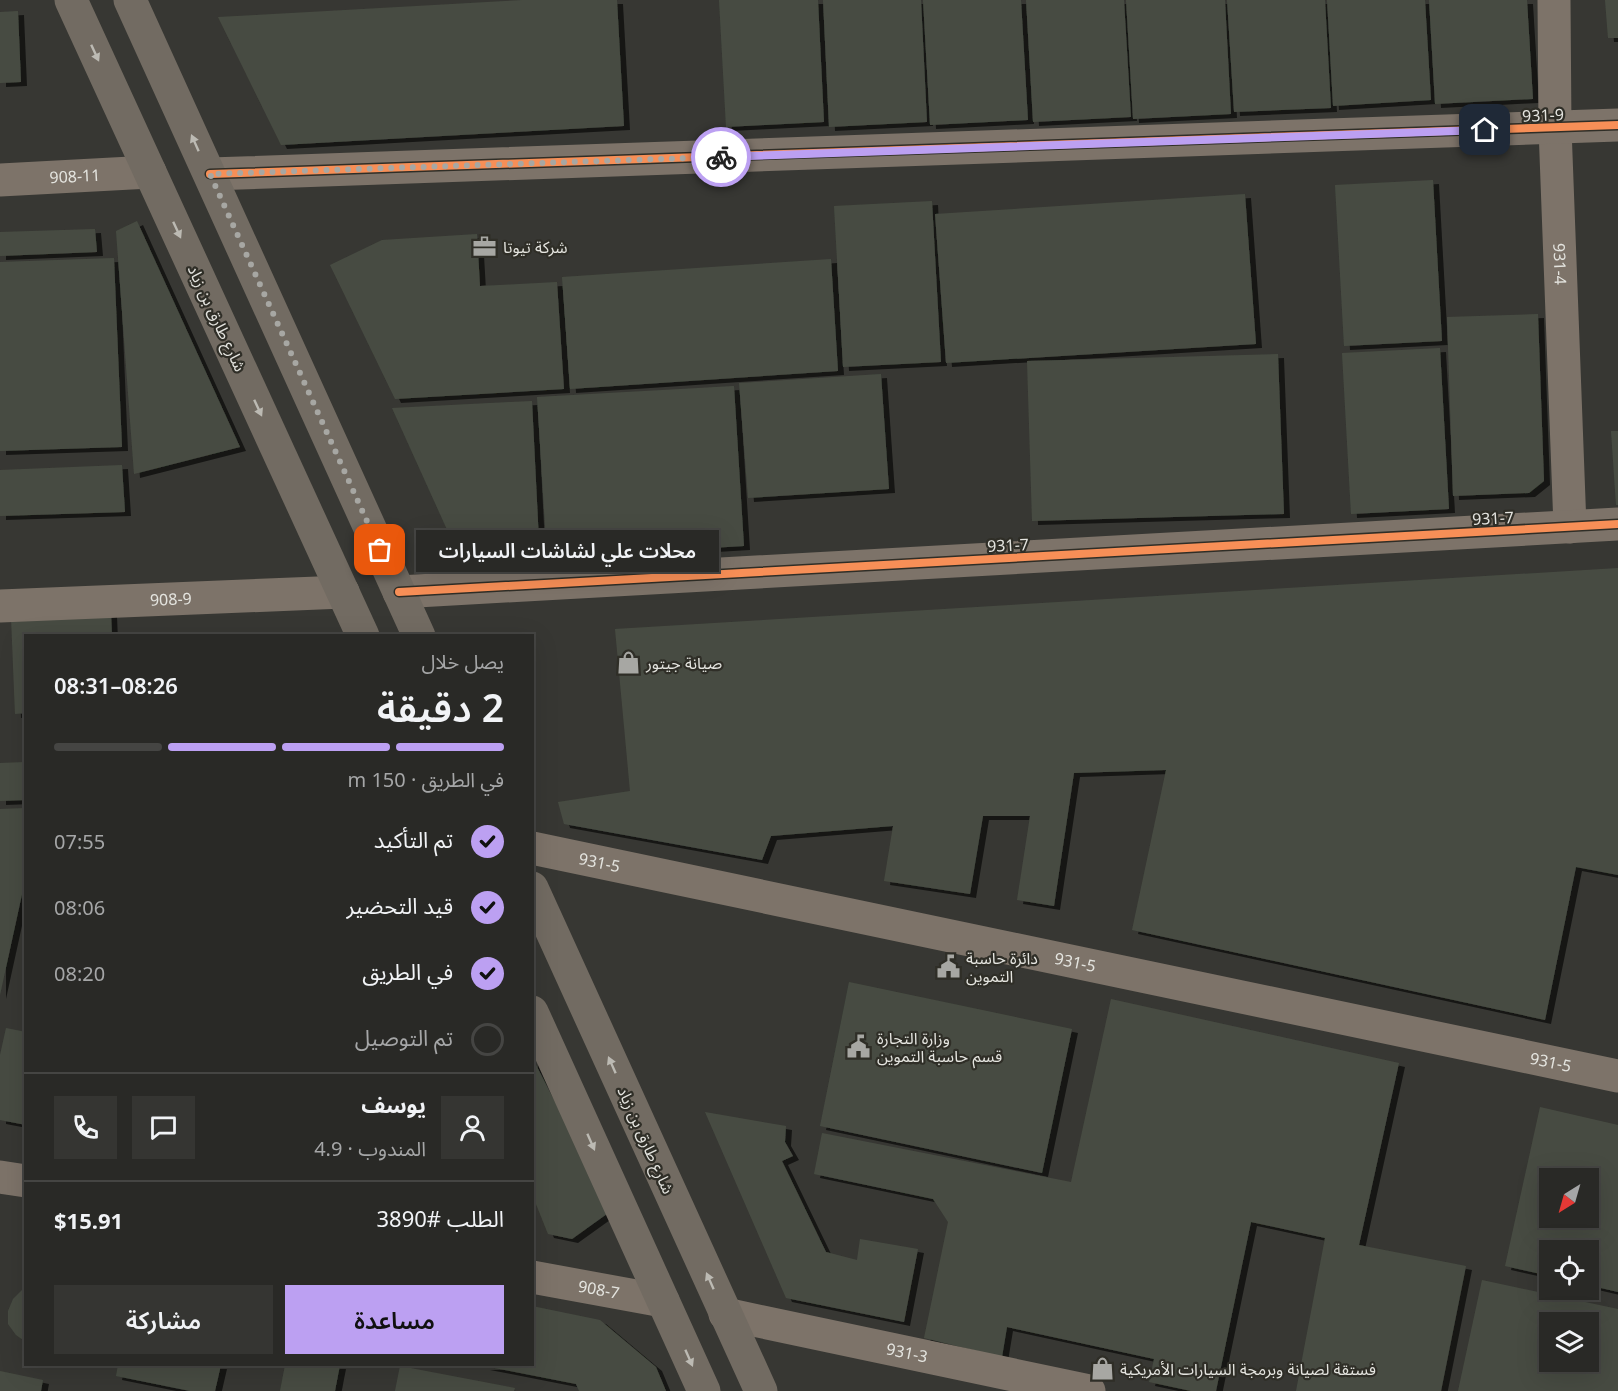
<!DOCTYPE html>
<html lang="ar">
<head>
<meta charset="utf-8">
<style>
	:root { --surface:#292926; --page:#353532; --text:#f1f3f6; --muted:#a5a6a7; --line:#454543; --accent:#bca0f2 }
	body { margin:0; font-family:"Noto Sans","Noto Sans Arabic",sans-serif; background:var(--page); color:var(--text); direction:rtl; height:100vh; display:flex; flex-direction:column; font-size:22px; white-space:nowrap }
	* { box-sizing:border-box; margin:0 }
	p { font-size:20px; color:var(--muted) }
	.icon { flex:none; width:33px; height:33px; fill:none; stroke:currentColor; stroke-width:2; stroke-linecap:round; stroke-linejoin:round }
	.map { position:relative; flex:1; overflow:hidden; direction:ltr }
	.drawer { position:absolute; left:24px; top:634px; width:510px; height:732px; display:flex; flex-direction:column; background:var(--surface); border-radius:0px; box-shadow:0 6px 24px #0002,0 0 0 2px var(--line); direction:rtl }
	.drawer>* { flex:none }
	.needle { width:39px; rotate:217deg }
	.controls { position:absolute; left:1539px; top:1168px; display:grid; gap:12px }
	.controls a { display:grid; place-items:center; width:60px; height:60px; border-radius:0px; background:var(--surface); box-shadow:0 6px 24px #0002,0 0 0 2px var(--line); font-size:30px }
	.pin { position:absolute; display:grid; place-items:center; width:51px; height:51px; color:#fff; margin:-26px; border-radius:12px; box-shadow:0 3px 9px #0006 }
	.courier { position:absolute; display:grid; place-items:center; width:60px; height:60px; margin:-30px; border:4px solid #bca0f2; border-radius:50%; background:#fff; color:#222; box-shadow:0 2px 8px #0007 }
	.bubble { position:absolute; height:42px; border-radius:0px; background:var(--surface); box-shadow:0 6px 24px #0002,0 0 0 2px var(--line); font-size:20px; font-weight:600; line-height:42px; text-align:center; direction:rtl }
	.headline em { font-style:normal; font-weight:600 }
	.headline div { display:flex; flex-direction:column-reverse }
	.headline { display:flex; align-items:center; justify-content:space-between; height:102px; padding:0 30px }
	h1 { font-size:39px; font-weight:600; line-height:45px }
	.bar { display:grid; grid-template-columns:repeat(4,1fr); gap:9px 6px; align-content:center; height:72px; padding:0 30px }
	.bar i { height:8px; border-radius:4px; background:var(--line) }
	.bar .on { background:var(--accent) }
	.bar p { grid-column:span 4 }
	.line { display:flex; align-items:center; gap:15px; padding:0 30px; border-top:2px solid var(--line) }
	.line div { flex:1 }
	.round { display:grid; place-items:center; flex:none; width:63px; height:63px; border-radius:0px; background:var(--page) }
	ol { padding:0 30px; list-style:none }
	li { display:flex; align-items:center; gap:18px; height:66px }
	li p { margin-inline-start:auto }
	li .icon { padding:6px; border-radius:50%; background:var(--accent); color:#111; stroke-width:4 }
	li:last-child { color:var(--muted) }
	li i { width:33px; height:33px; border:3px solid var(--line); border-radius:50% }
	.action { display:flex; gap:12px; margin-top:auto; padding:12px 30px }
	.action a { flex:1; height:69px; border-radius:0px; background:var(--accent); color:#111; font-size:24px; font-weight:600; line-height:69px; text-align:center }
	.action a+a { background:var(--page); color:var(--text) }
	.map>svg:first-child { display:block }
</style>
</head>
<body>
<div class="map">
<svg width="1618" height="1391" viewBox="0 0 1618 1391">
	<defs>
		<filter id="shadow"><feDropShadow dx="6" dy="4" stdDeviation="0" flood-color="#0009"/></filter>
	</defs>
	<rect width="100%" height="100%" fill="#373733"/>
	<g fill="#474c42" fill-rule="evenodd" filter="url(#shadow)">
		<path d="M522 0H617L624 126 281 145 218 17Z"/>
		<path d="M719 0H818L824 122 726 127Z"/>
		<path d="M823 0H921L927 122 829 127Z"/>
		<path d="M923 0H1021L1028 120 930 125Z"/>
		<path d="M1026 0H1124L1131 117 1033 122Z"/>
		<path d="M1126 0H1225L1231 114 1133 119Z"/>
		<path d="M1227 0H1325L1331 108 1234 112Z"/>
		<path d="M1327 0H1425L1431 100 1333 106Z"/>
		<path d="M1429 0H1527L1533 99 1435 104Z"/>
		<path d="M1605 0H1618V38H1608Z"/>
		<path d="M18 11 21 82 0 83V12Z"/>
		<path d="M1433 180 1442 341 1344 346 1335 185Z"/>
		<path d="M1245 194 1256 344 946 363 935 214Z"/>
		<path d="M932 201 941 362 843 367 834 206Z"/>
		<path d="M137 221 240 447 134 474 116 231Z"/>
		<path d="M95 229 97 252 0 256V232Z"/>
		<path d="M477 234 480 286 557 282 564 389 395 399 330 265 382 240Z"/>
		<path d="M114 258 122 447 0 451V262Z"/>
		<path d="M831 259 838 371 570 389 562 277Z"/>
		<path d="M1538 314 1544 481 1529 493 1453 496 1447 317Z"/>
		<path d="M1440 348 1449 509 1351 514 1342 353Z"/>
		<path d="M1278 354 1284 514 1032 521 1027 361Z"/>
		<path d="M881 374 889 489 748 498 739 383Z"/>
		<path d="M734 386 744 546 547 558 537 397Z"/>
		<path d="M532 401 539 541 454 545 392 408Z"/>
		<path d="M1611 431H1618V505H1616Z"/>
		<path d="M122 465 125 512 0 516V470Z"/>
		<path d="M1618 568V875L1576 867 1545 1020 1132 930 1166 770 1074 773 1054 906 1017 900 1030 816H983L970 894 884 881 893 826 771 836 762 860 564 824 558 802 630 791 615 629Z"/>
		<path d="M111 612 112 636H26V713L15 714 11 617Z"/>
		<path d="M26 762V800L0 801V763Z"/>
		<path d="M26 808V876L0 995V809Z"/>
		<path d="M849 982 1072 1029 1042 1173 820 1126Z"/>
		<path d="M1111 999 1399 1063 1359 1245 1466 1266 1441 1391H1296L1325 1238 1251 1222 1216 1391H1191L1149 1382 1154 1359 1007 1327 1002 1357 924 1338 948 1222 933 1199 814 1174 822 1133 1071 1182Z"/>
		<path d="M6 1028 26 1032V1125L0 1120V1055Z"/>
		<path d="M532 1057 611 1211 572 1239 548 1234 532 1194Z"/>
		<path d="M1540 1107 1618 1125V1292L1588 1285V1251H1550V1276L1505 1266ZM1550 1179H1588V1218H1550Z"/>
		<path d="M705 1112 786 1126 785 1142 793 1156 782 1161 826 1252 857 1260 860 1239 918 1249 904 1322 786 1298Z"/>
		<path d="M1482 1280 1618 1309V1391H1458ZM1550 1323H1588V1362H1550Z"/>
		<path d="M22 1290H26V1342L16 1335 8 1324V1311L13 1299Z"/>
		<path d="M532 1306 600 1320 656 1367 666 1391H579L576 1384 484 1366 532 1365Z"/>
		<path d="M118 1365H221L215 1391H190L116 1376Z"/>
		<path d="M285 1365H340L335 1391H280Z"/>
		<path d="M400 1366 515 1388 514 1391H395Z"/>
		<path d="M0 1371 43 1380 41 1391H0Z"/>
	</g>
	<g fill="none" stroke-linecap="round" stroke-linejoin="round">
		<g stroke="#7d7369" stroke-width="33">
			<path id="s1" d="M1554 0 1555 128 1570 527"/>
			<path d="M210 174 1618 125"/>
			<path id="s2" d="M0 180 150 172"/>
			<path d="M399 592 1618 524"/>
			<path id="s3" d="M0 606 343 592"/>
			<path id="s4" d="M532 848 1618 1076"/>
			<path d="M0 1177 26 1181"/>
			<path id="s5" d="M532 1277 663 1301"/>
			<path id="s6" d="M725 1314 1089 1391"/>
		</g>
		<g stroke="#726b62" stroke-width="33">
			<path d="M71 0 363 636"/>
			<path d="M130 0 419 636"/>
			<path d="M532 888 761 1391"/>
			<path d="M532 1012 704 1391"/>
		</g>
		<defs>
			<g id="cycleway">
				<path d="M210 174 1618 125"/>
				<path d="M399 592 1618 524"/>
			</g>
		</defs>
		<use href="#cycleway" stroke="#2f2e27" stroke-width="11"/>
		<use href="#cycleway" stroke="#f78f57" stroke-width="8"/>
	</g>
	<defs><path id="oneway-solid" d="M-6-.8H1V-3.2L6.5 0L1 3.2V.8H-6Z" transform="scale(1.5)"/></defs>
	<g fill="#bcbab3">
		<use href="#oneway-solid" transform="translate(95 53) rotate(65)"/>
		<use href="#oneway-solid" transform="translate(195 143) rotate(-114)"/>
		<use href="#oneway-solid" transform="translate(177 230) rotate(65)"/>
		<use href="#oneway-solid" transform="translate(258 408) rotate(65)"/>
		<use href="#oneway-solid" transform="translate(612 1065) rotate(-114)"/>
		<use href="#oneway-solid" transform="translate(591 1142) rotate(66)"/>
		<use href="#oneway-solid" transform="translate(710 1281) rotate(-114)"/>
		<use href="#oneway-solid" transform="translate(689 1358) rotate(66)"/>
	</g>
	<g fill="none" stroke-linecap="round" stroke-linejoin="round">
		<path stroke="#a7a7a3" stroke-width="6" stroke-dasharray="0 10.8" d="M380 550 210 174 721 157"/>
		<path stroke="#bca0f2" stroke-width="8" d="M721 157 1485 130"/>
	</g>
	<defs>
		<symbol id="office-bare" viewBox="-9 -9 18 18"><path d="M-6-3h4V-5.5h4V-3h4V5H-6ZM-1-4.5V-3h2v-1.5ZM-6 0V1H6V0Z" fill="#a7a7a3" stroke="#2f2e27" stroke-width="2.5" paint-order="stroke"/></symbol>
		<symbol id="shop-bare" viewBox="-9 -9 18 18"><path d="M-5-2.5h2.3a2.7 3.5 0 0 1 5.4 0H5L5.5 6h-11ZM-1.5-2.5h3a1.5 2.3 0 0 0-3 0Z" fill="#a7a7a3" stroke="#2f2e27" stroke-width="2.5" paint-order="stroke"/></symbol>
		<symbol id="civic-bare" viewBox="-9 -9 18 18"><path d="M-.6-6.5H3V-4.5H.6V-3L4-1V1h2V6H-6V1h2V-1L-.6-3ZM-1.2 2.5V6h2.4V2.5Z" fill="#a7a7a3" stroke="#2f2e27" stroke-width="2.5" paint-order="stroke"/></symbol>
	</defs>
	<g fill-rule="evenodd">
		<use href="#office-bare" x="468" y="230" width="33" height="33"/>
		<use href="#shop-bare" x="612" y="646" width="33" height="33"/>
		<use href="#civic-bare" x="932" y="950" width="33" height="33"/>
		<use href="#civic-bare" x="842" y="1030" width="33" height="33"/>
		<use href="#shop-bare" x="1086" y="1352" width="33" height="33"/>
	</g>
	<g text-anchor="middle" dominant-baseline="central" stroke-width="4.5" stroke-linejoin="round" paint-order="stroke">
		<g font-size="16" fill="#e4e4df" stroke="#2f2e27">
			<text transform="translate(1543 115) rotate(-2)">931-9</text>
			<text stroke="none"><textPath href="#s2" startOffset="75">908-11</textPath></text>
			<text stroke="none"><textPath href="#s1" startOffset="264">931-4</textPath></text>
			<text transform="translate(217 318) rotate(65)">شارع طارق بن زياد</text>
			<text transform="translate(1493 518) rotate(-3)">931-7</text>
			<text transform="translate(1008 545) rotate(-3)">931-7</text>
			<text stroke="none"><textPath href="#s3" startOffset="171">908-9</textPath></text>
			<text stroke="none"><textPath href="#s4" startOffset="69">931-5</textPath></text>
			<text stroke="none"><textPath href="#s4" startOffset="555">931-5</textPath></text>
			<text stroke="none"><textPath href="#s4" startOffset="1041">931-5</textPath></text>
			<text transform="translate(646 1140) rotate(66)">شارع طارق بن زياد</text>
			<text stroke="none"><textPath href="#s5" startOffset="68">908-7</textPath></text>
			<text stroke="none"><textPath href="#s6" startOffset="186">931-3</textPath></text>
		</g>
		<g font-size="16" fill="#e4e4df" stroke="#2f2e27" text-anchor="start">
			<text x="503" y="247">شركة تيوتا</text>
			<text x="646" y="663">صيانة جيتور</text>
			<text x="966" y="958">دائرة حاسبة<tspan x="966" dy="18">التموين</tspan></text>
			<text x="877" y="1038">وزارة التجارة<tspan x="877" dy="18">قسم حاسبة التموين</tspan></text>
			<text x="1120" y="1369">فستقة لصيانة وبرمجة السيارات الأمريكية</text>
		</g>
	</g>
</svg>
<div class="controls">
<a><svg class="needle" viewBox="-14 -14 28 28"><path d="M0-13l5 13h-10z" fill="#e53935"/><path d="M0 13l5-13h-10z" fill="#a5a6a7"/></svg></a>
<a><svg class="icon" aria-label="locate" viewBox="0 0 24 24"><circle cx="12" cy="12" r="6"/><path d="M12 2v4M12 18v4M2 12h4M18 12h4"/></svg></a>
<a><svg class="icon" aria-label="layers" viewBox="0 0 24 24"><path d="M12 4l9 5-9 5-9-5zM3 14l9 5 9-5"/></svg></a>
</div>
<div class="pin" style="left:380px;top:550px;background:#ea580c"><svg class="icon" aria-label="bag" viewBox="0 0 24 24"><path d="M5 8h14l-1 12H6zM9 8a3 3 0 0 1 6 0"/></svg></div>
<div class="pin" style="left:1485px;top:130px;background:#1f2937"><svg class="icon" aria-label="home" viewBox="0 0 24 24"><path d="M3 11l9-7 9 7M6 9v11h12V9"/></svg></div>
<div class="courier" style="left:721px;top:157px"><svg class="icon" aria-label="bike" viewBox="0 0 24 24"><circle cx="6" cy="16" r="4"/><circle cx="18" cy="16" r="4"/><path d="M6 16l4-8h5l3 8M10 8l3 8H6M13 5h3"/></svg></div>
<div class="bubble" style="left:416px;top:530px;width:303px">محلات علي لشاشات السيارات</div>
<section class="drawer">
<div class="headline"><div><h1>2 دقيقة</h1><p>يصل خلال</p></div><em>08:26–08:31</em></div>
<div class="bar"><i class="on"></i><i class="on"></i><i class="on"></i><i></i><p>في الطريق · 150 m</p></div>
<ol>
<li><svg class="icon" aria-label="check" viewBox="0 0 24 24"><path d="M5 12l5 5 9-10"/></svg>تم التأكيد<p>07:55</p></li>
<li><svg class="icon" aria-label="check" viewBox="0 0 24 24"><path d="M5 12l5 5 9-10"/></svg>قيد التحضير<p>08:06</p></li>
<li><svg class="icon" aria-label="check" viewBox="0 0 24 24"><path d="M5 12l5 5 9-10"/></svg>في الطريق<p>08:20</p></li>
<li><i></i>تم التوصيل</li>
</ol>
<div class="line" style="height:108px"><a class="round"><svg class="icon" aria-label="person" viewBox="0 0 24 24"><circle cx="12" cy="8" r="4"/><path d="M4 21q1-7 8-7t8 7"/></svg></a><div><b>يوسف</b><p>المندوب · 4.9</p></div><a class="round"><svg class="icon" aria-label="chat" viewBox="0 0 24 24"><path d="M4 5h16v11H9l-5 4z"/></svg></a><a class="round"><svg class="icon" aria-label="phone" viewBox="0 0 24 24"><path d="M5 4h4l2 5-3 2q2 4 5 5l2-3 5 2v4C11 20 4 13 5 4z"/></svg></a></div>
<div class="line" style="height:78px"><div>الطلب #3890</div><b>$15.91</b></div>
<div class="action"><a>مساعدة</a><a>مشاركة</a></div>
</section>
</div>
</body>
</html>
